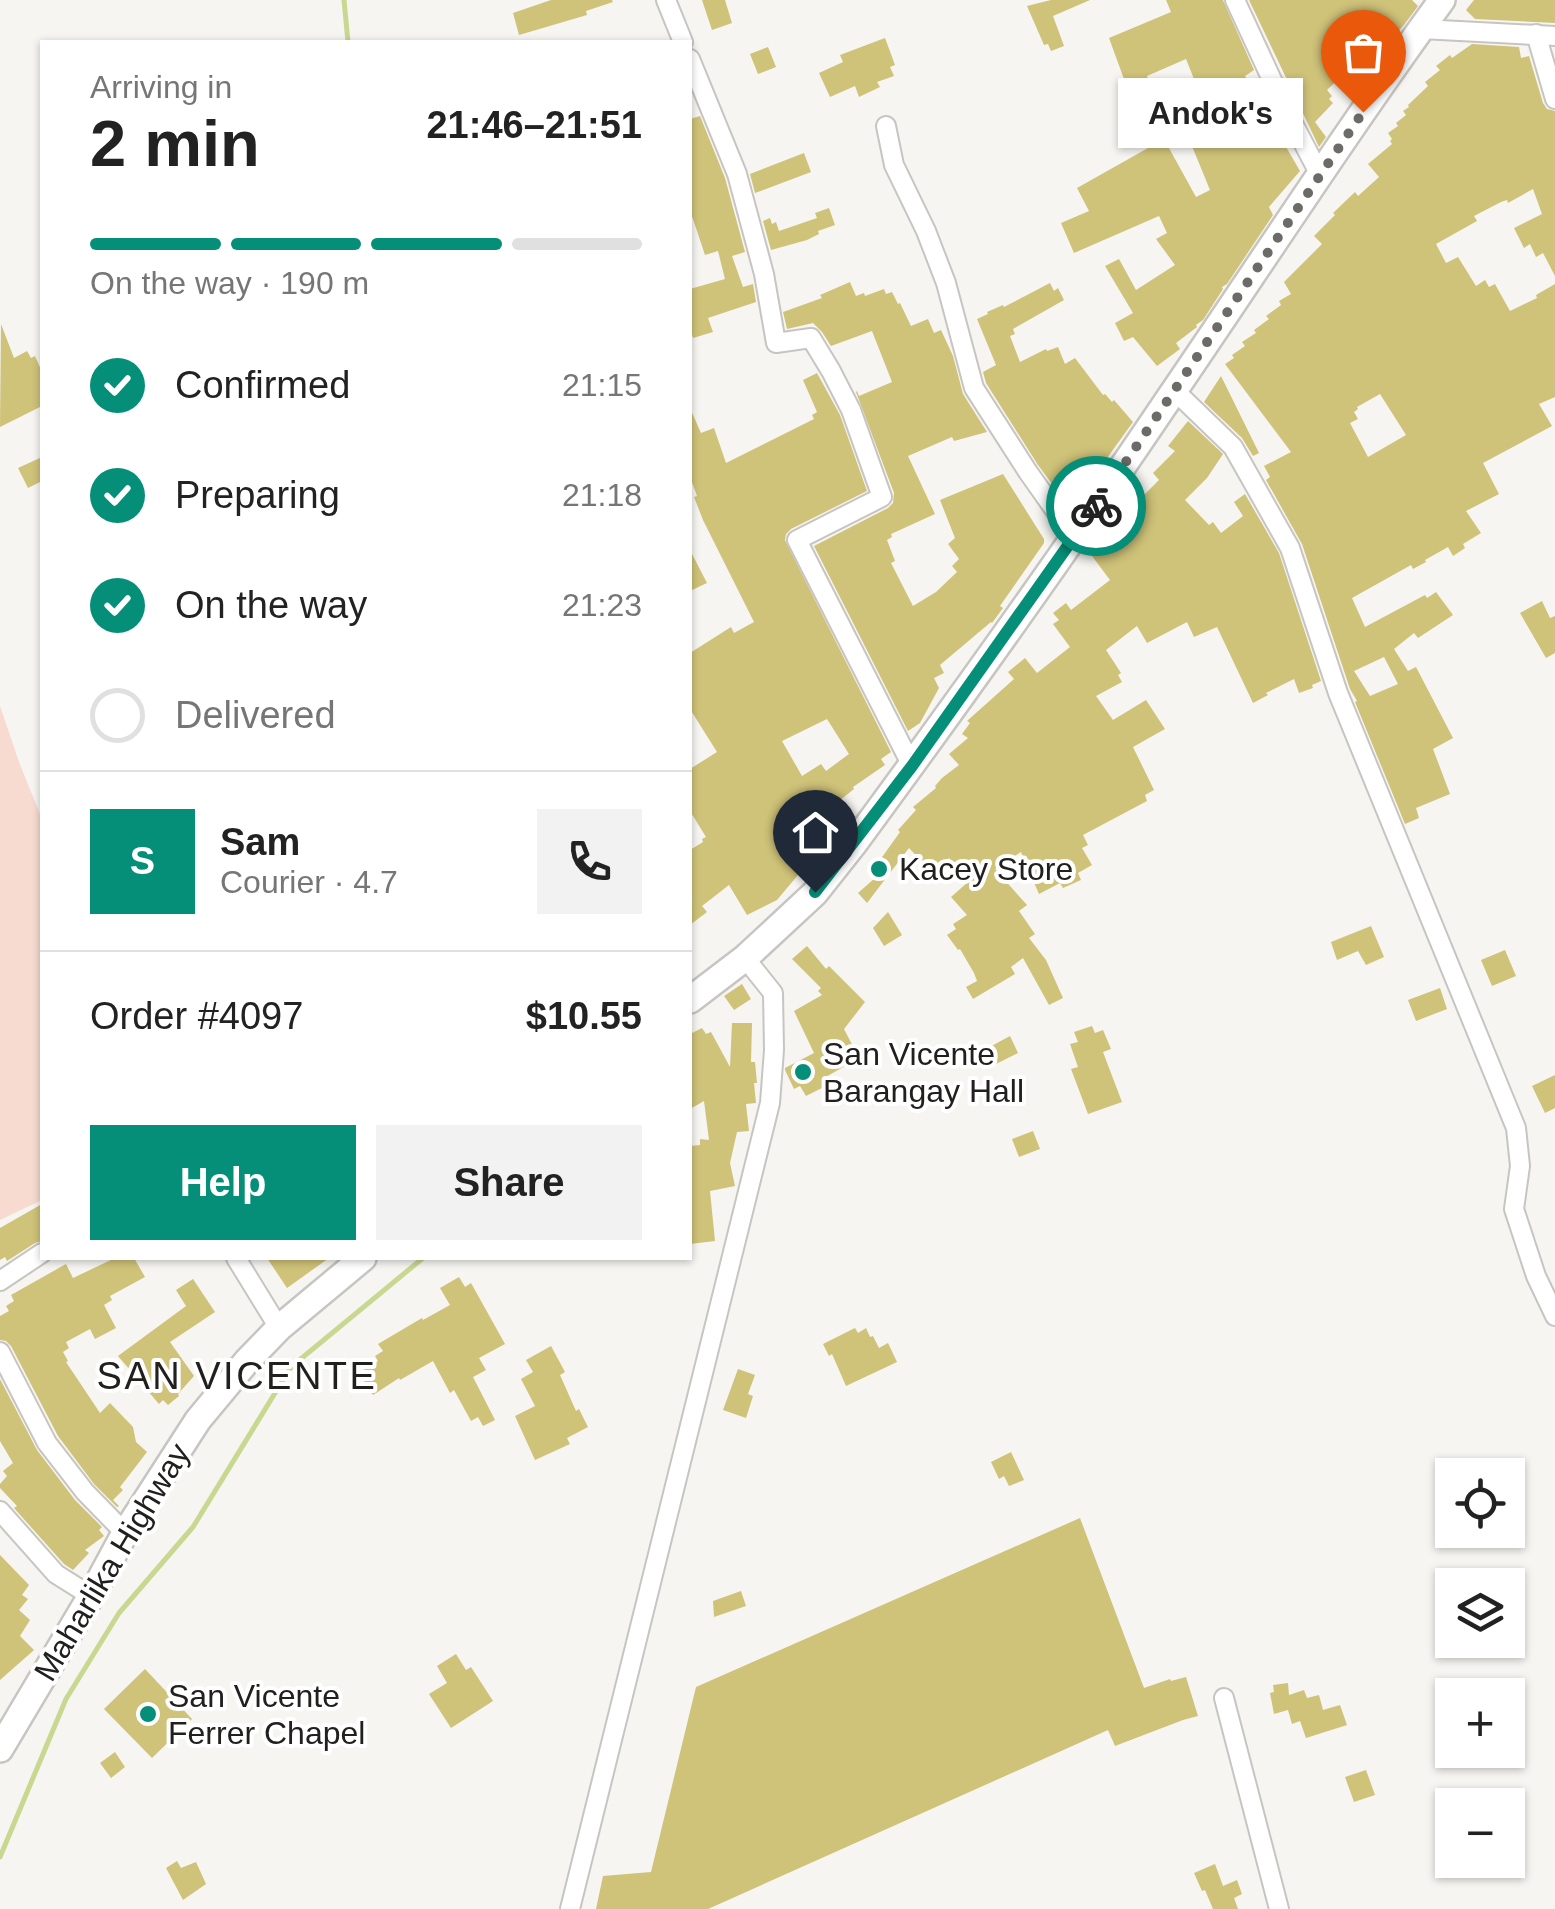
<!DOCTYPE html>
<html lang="en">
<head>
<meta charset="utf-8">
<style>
	:root { --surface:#fff; --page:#f2f2f2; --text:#222; --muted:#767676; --line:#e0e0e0; --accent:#068f78 }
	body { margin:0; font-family:Arial,sans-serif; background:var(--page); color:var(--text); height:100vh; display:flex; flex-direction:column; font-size:38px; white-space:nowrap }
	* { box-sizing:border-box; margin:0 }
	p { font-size:32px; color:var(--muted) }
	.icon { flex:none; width:55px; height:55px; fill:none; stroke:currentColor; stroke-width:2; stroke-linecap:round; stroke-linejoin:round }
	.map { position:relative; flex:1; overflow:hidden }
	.sheet { position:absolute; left:40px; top:40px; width:652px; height:1220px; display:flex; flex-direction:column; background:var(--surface); border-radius:0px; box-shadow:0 2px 8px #0004 }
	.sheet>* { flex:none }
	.fabs { position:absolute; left:1435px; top:1458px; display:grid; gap:20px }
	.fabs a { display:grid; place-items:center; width:90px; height:90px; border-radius:0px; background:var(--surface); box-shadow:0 2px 8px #0004; font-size:50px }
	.pin { position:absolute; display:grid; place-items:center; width:85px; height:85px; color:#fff; margin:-102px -42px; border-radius:50% 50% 50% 0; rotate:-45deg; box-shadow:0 0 10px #0007 }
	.pin .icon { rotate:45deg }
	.courier { position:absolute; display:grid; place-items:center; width:100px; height:100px; margin:-50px; border:8px solid #068f78; border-radius:50%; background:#fff; color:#222; box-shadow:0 2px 12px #0007 }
	.bubble { position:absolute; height:70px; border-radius:0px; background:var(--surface); box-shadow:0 2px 8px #0004; font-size:32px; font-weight:700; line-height:70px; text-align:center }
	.head em { font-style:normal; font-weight:700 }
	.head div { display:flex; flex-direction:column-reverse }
	.head { display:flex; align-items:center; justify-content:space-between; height:170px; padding:0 50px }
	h1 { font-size:65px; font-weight:700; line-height:75px }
	.bar { display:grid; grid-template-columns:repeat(4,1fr); gap:15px 10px; align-content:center; height:120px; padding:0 50px }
	.bar i { height:12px; border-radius:8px; background:var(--line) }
	.bar .on { background:var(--accent) }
	.bar p { grid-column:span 4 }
	.line { display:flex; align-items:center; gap:25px; padding:0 50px; border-top:2px solid var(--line) }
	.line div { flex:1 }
	.round { display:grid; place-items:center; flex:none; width:105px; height:105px; border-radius:0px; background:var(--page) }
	ol { padding:0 50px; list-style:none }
	li { display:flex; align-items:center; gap:30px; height:110px }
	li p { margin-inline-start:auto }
	li .icon { padding:10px; border-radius:50%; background:var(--accent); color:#fff; stroke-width:4 }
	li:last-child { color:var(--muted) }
	li i { width:55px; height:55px; border:5px solid var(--line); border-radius:50% }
	.cta { display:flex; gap:20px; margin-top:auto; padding:20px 50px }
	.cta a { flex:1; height:115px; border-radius:0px; background:var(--accent); color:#fff; font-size:40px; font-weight:700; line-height:115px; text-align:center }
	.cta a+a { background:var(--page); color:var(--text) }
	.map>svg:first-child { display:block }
</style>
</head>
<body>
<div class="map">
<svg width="1555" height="1909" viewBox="0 0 1555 1909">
	<rect width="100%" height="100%" fill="#f7f5f1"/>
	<path fill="#f7dbd0" d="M0 706 19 762 42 819V1200L0 1220Z"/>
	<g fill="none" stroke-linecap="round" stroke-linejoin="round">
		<g stroke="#c8d890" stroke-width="5">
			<path d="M344 0 348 42"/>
			<path d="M0 1857 66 1699 119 1613 193 1527 291 1367 423 1258"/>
		</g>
	</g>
	<g fill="#cfc279" fill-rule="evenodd">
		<path d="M551 0H612L613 2 586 11 587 15 519 35 513 13Z"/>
		<path d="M702 0H725L732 23 712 30Z"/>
		<path d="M1051 0H1090L1053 16 1064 46 1051 51 1048 44 1044 45 1027 6Z"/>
		<path d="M1166 0H1223L1254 70 1245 76 1300 171 1269 207 1273 215 1227 284 1222 287 1223 289 1203 320 1196 325 1197 327 1176 343 1180 349 1157 366 1133 337 1124 341 1115 323 1133 313 1105 266 1119 259 1136 290 1175 265 1156 239 1167 233 1159 216 1074 253 1061 223 1089 211 1077 188 1164 139 1196 197 1210 190 1171 95 1196 84 1186 59 1147 76 1156 99 1138 106 1128 90 1109 38 1171 12Z"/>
		<path d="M1249 0H1412L1418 6 1404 25 1379 51 1383 55 1367 75 1355 63 1327 90 1332 96 1329 99 1333 103 1315 122 1326 137 1319 147Z"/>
		<path d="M1474 0H1555V23L1475 19 1466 10Z"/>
		<path d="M885 38 895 65 890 67 894 76 877 82 880 87 859 97 855 86 830 97 819 73 843 62 840 55Z"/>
		<path d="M1472 44 1519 47 1521 58 1529 56 1543 103 1547 109 1555 111V276L1543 253 1536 257 1530 244 1524 248 1514 228 1542 214 1533 189 1508 203 1507 200 1501 202 1474 216 1477 221 1436 244 1446 263 1458 257 1476 286 1485 280 1489 287 1495 284 1510 311 1537 298 1536 295 1555 284V397L1539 404 1552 426 1483 463 1499 494 1466 511 1481 533 1463 544 1465 548 1453 556 1448 547 1425 560 1426 562 1413 569 1411 565 1352 598 1365 627 1425 595 1427 598 1436 592 1453 615 1418 638 1414 633 1394 649 1408 671 1416 667 1453 738 1433 749 1450 794 1416 808 1419 818 1405 824 1355 702 1357 701 1350 689 1302 544 1266 480 1270 477 1264 466 1291 452 1225 364 1234 358 1232 355 1245 346 1242 342 1256 333 1254 330 1269 319 1266 316 1281 305 1279 301 1291 294 1284 282 1322 244 1314 236 1335 215 1333 213 1355 192 1358 196 1379 177 1368 164 1392 144 1390 141 1392 139 1388 133 1398 126 1396 123 1406 115 1403 111 1409 107 1408 105 1428 86 1425 82 1440 70 1436 66 1450 55 1452 58ZM1380 394 1406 435 1368 457 1350 423 1358 419 1354 412 1358 409 1357 407ZM1384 657 1398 684 1370 696 1354 671Z"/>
		<path d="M768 47 776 67 758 74 750 54Z"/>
		<path d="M700 116 725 178 745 252 732 256 743 287 753 284 756 302 708 318 713 332 693 338 690 327V289L725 279 718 251 705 255 690 210V119Z"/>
		<path d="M804 153 811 172 755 193 750 174Z"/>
		<path d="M829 208 835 225 818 231 819 234 807 240 771 250 763 221 770 218 772 224 776 222 779 231 817 218 815 213Z"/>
		<path d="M850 282 856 296 864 293 865 296 884 289 886 294 892 292 898 304 900 303 911 326 928 319 934 333 941 330 953 356 963 394 987 432 954 441 952 437 908 456 935 514 891 534 892 537 887 540 895 561 891 563 913 606 936 592 957 572 952 566 959 559 948 544 955 538 940 500 1003 474 1044 539V543L1000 606 1003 608 992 623 991 622 940 665 944 673 934 678 939 688 920 723 908 731 814 546 888 508 893 503 894 493 856 392 857 391 859 396 892 382 872 331 831 346 822 332 813 323 787 329 783 312 822 298 820 295Z"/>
		<path d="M1050 283 1054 291 1058 288 1064 300 1013 329 1015 334 1010 336 1020 362 1046 349 1047 351 1058 347 1065 364 1075 358 1103 395 1105 394 1112 402 1114 400 1133 422 1087 486 1088 488 1072 511 1038 465 986 383 983 372 996 365 977 319 988 314 987 312 1003 305 1004 307Z"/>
		<path d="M1 324 14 358 27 351 31 358 35 356 42 372V406L0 427Z"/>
		<path d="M817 373 840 415 867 491 791 529 786 534 785 540 891 752 881 759 885 765 853 787 854 789 839 801 798 828 814 850 804 858 808 863 777 900 747 915 729 885 702 906 707 912 690 925V850L703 842 702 839 706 837 690 811V769L717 752 690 709V653L731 627 734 633 754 622 703 520 694 497 697 496 690 477V408L701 433 714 428 726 463 814 419 812 415 817 412 803 380ZM827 719 849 754 826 771 821 764 802 776 782 741Z"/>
		<path d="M1221 376 1259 453 1253 456 1242 438 1204 402Z"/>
		<path d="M1188 421 1223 454 1207 478 1185 500 1209 525 1213 522 1221 533 1243 516 1234 502 1245 494 1279 553 1321 681 1312 685 1313 688 1299 693 1294 679 1266 693 1268 695 1253 703 1217 627 1194 637 1187 622 1147 643 1137 626 1106 650 1121 673 1118 675 1122 682 1096 696 1113 720 1146 700 1165 729 1133 747 1154 790 1145 795 1147 801 1083 835 1088 845 1082 848 1092 865 1078 873 1081 880 1063 888 1060 883 1039 894 1021 852 995 869 1027 905 1019 911 1035 934 1029 938 1046 960 1063 998 1049 1005 1023 958 1011 967 1015 974 973 999 966 987 977 981 974 973 960 949 958 950 947 935 956 929 953 924 967 915 951 897 968 882 949 858 934 874 909 848 867 903 858 893 875 878 870 874 900 832 898 830 916 810 913 807 936 788 935 786 942 778 959 765 949 754 968 738 962 734 970 723 967 721 1014 679 1008 672 1025 658 1037 673 1070 647 1053 624 1059 620 1053 613 1066 603 1071 610 1110 580 1092 556 1102 547 1099 543 1129 515 1124 510 1135 498 1138 501 1159 480 1153 473 1175 451 1168 446Z"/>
		<path d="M42 457V481L28 488 18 468Z"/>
		<path d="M690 550 707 583 690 591Z"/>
		<path d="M1542 601 1550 618 1555 616V653L1546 658 1520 613Z"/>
		<path d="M888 912 902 935 884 946 873 928Z"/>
		<path d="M1371 926 1384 957 1366 965 1358 951 1337 960 1331 942Z"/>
		<path d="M807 946 826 969 829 966 865 1002 844 1029 859 1058 824 1078 828 1085 806 1096 800 1086 794 1089 785 1070V1068L814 1053 794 1011 822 995 818 991 821 988 792 959Z"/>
		<path d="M1505 950 1516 976 1492 986 1481 960Z"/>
		<path d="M742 984 751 999 734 1010 724 996Z"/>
		<path d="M1440 988 1447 1009 1416 1021 1408 1000Z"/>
		<path d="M732 1023H752L751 1062H755L757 1083H754L756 1103 746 1104 749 1131 737 1132 730 1163 735 1186 710 1191 715 1241 690 1244V1146L700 1145V1139L709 1140 704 1101 690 1109V1034L702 1028 706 1034 711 1032 730 1067Z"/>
		<path d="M1092 1026 1095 1033 1103 1030 1111 1049 1103 1052 1122 1102 1088 1114 1071 1069 1078 1067 1070 1044 1078 1042 1074 1032Z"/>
		<path d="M1010 1036 1018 1053 994 1065 986 1049Z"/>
		<path d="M1555 1075V1108L1545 1113 1532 1086Z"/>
		<path d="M1033 1131 1040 1149 1019 1157 1012 1139Z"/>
		<path d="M42 1204V1241L35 1243 7 1261 5 1257 0 1260V1228Z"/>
		<path d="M115 1258H134L145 1277 110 1296 112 1300 104 1305 116 1328 95 1339 90 1329 66 1342 69 1348 63 1352 68 1361 66 1362 100 1413 110 1403 133 1427 136 1442 147 1452 120 1487 123 1490 113 1500 119 1506 117 1507 94 1484 58 1436 11 1346 6 1341 0 1340V1316L9 1311 6 1306 14 1301 11 1295 66 1264 73 1278Z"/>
		<path d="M267 1258H329L287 1288Z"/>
		<path d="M459 1277 465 1287 471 1283 505 1344 479 1358 486 1370 473 1377 495 1420 483 1426 478 1417 471 1421 454 1390 450 1393 433 1361 400 1380 399 1378 373 1395 359 1373 378 1361 375 1356 383 1351 378 1344 422 1318 423 1320 450 1305 440 1288Z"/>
		<path d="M193 1279 215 1312 170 1342 194 1376 178 1394 179 1396 168 1405 163 1400 159 1404 118 1356 186 1306 176 1290Z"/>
		<path d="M855 1328 858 1333 866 1328 870 1337 873 1336 879 1348 888 1343 897 1362 846 1386 832 1354 829 1356 823 1344Z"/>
		<path d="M551 1346 565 1372 560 1375 576 1411 579 1409 588 1427 567 1438 570 1444 535 1460 515 1416 535 1406 521 1379 533 1372 526 1360Z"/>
		<path d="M738 1369 755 1375 748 1394 753 1396 746 1418 723 1410Z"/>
		<path d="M0 1379 37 1450 75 1500 102 1527 99 1530 104 1536 85 1550 89 1553 73 1570 64 1564 14 1508 17 1506 0 1488V1484L7 1476 3 1471 13 1463 0 1441Z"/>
		<path d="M1011 1452 1024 1480 1009 1486 1004 1476 999 1479 991 1462Z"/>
		<path d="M1080 1518 1144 1688 1170 1679 1171 1681 1186 1677 1198 1716 1183 1720 1115 1746 1108 1730 708 1909H596L603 1876 651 1872 696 1687Z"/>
		<path d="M0 1555 29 1585 22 1595 28 1599 19 1610 30 1620 20 1636 34 1650 0 1680Z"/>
		<path d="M741 1591 746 1606 714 1617 713 1601Z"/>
		<path d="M456 1654 466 1670 471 1667 493 1701 451 1728 429 1694 447 1683 437 1666Z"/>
		<path d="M145 1669 192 1719 152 1758 104 1709Z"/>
		<path d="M1288 1683 1289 1695 1304 1690 1307 1698 1319 1695 1323 1710 1340 1705 1347 1725 1306 1738 1300 1721 1292 1724 1288 1710 1274 1714 1270 1693 1274 1692 1273 1685Z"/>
		<path d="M115 1752 125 1767 111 1778 100 1763Z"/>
		<path d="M1366 1770 1375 1795 1354 1802 1345 1777Z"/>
		<path d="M177 1861 181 1868 196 1862 206 1884 183 1900 166 1868Z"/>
		<path d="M1215 1864 1223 1886 1237 1880 1242 1894 1234 1898 1238 1909H1213L1205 1890 1202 1891 1194 1873Z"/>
	</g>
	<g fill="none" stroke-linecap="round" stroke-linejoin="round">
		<defs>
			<g id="minor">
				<path d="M666 0 683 42"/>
				<path d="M1235 0 1284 106 1319 173"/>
				<path d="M1421 29 1555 36"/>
				<path d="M1536 34 1555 99"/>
				<path d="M690 59 737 174 764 274 776 343 811 338 831 371 851 410 882 497 797 540 912 766"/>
				<path d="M886 126 894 165 926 231 946 283 974 388 1028 472 1074 537"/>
				<path d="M1175 391 1233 447 1290 548 1338 693 1516 1128 1520 1166 1514 1209 1536 1276 1555 1316"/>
				<path d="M236 1258 279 1328"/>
				<path d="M0 1281 42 1253"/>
				<path d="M0 1352 47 1443 85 1492 125 1533"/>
				<path d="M0 1511 56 1574 91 1596"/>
				<path d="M1224 1698 1279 1909"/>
				<path d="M570 1909 770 1103 774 1050 773 993 745 958"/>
			</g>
			<g id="highway">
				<path d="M690 1000 745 958 815 893 853 845C962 697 1069 547 1172 394 1262 262 1348 129 1442 0"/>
				<path d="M0 1749 91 1596 125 1533 198 1420 247 1361 279 1328 363 1258"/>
			</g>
		</defs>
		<use href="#minor" stroke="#c7c5c2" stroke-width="22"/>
		<use href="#highway" stroke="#c7c5c2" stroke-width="30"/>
		<use href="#minor" stroke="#fff" stroke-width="18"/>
		<use href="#highway" stroke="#fff" stroke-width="25"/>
	</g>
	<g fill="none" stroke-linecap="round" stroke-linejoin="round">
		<path stroke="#6c6b68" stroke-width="10" stroke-dasharray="0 18" d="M1096 506 1363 112"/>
		<path stroke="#068f78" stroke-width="12" d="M815 892 912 766 1096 506"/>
	</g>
	<g fill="#068f78" stroke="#fff" stroke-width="4">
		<circle cx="879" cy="869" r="10"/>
		<circle cx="803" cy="1072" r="10"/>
		<circle cx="148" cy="1714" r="10"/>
	</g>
	<g text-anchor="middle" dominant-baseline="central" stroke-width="8" stroke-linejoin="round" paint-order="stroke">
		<g font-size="32" fill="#21201f" stroke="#fff" text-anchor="start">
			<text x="899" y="869">Kacey Store</text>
			<text x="823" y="1054">San Vicente<tspan x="823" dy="37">Barangay Hall</tspan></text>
			<text x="168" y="1696">San Vicente<tspan x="168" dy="37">Ferrer Chapel</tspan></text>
		</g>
		<g font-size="32" fill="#21201f" stroke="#fff">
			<text transform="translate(112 1562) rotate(-59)">Maharlika Highway</text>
		</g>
		<g font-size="38" letter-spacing="2.5" fill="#21201f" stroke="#fff">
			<text x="237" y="1376">SAN VICENTE</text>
		</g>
	</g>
</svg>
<div class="fabs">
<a><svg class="icon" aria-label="locate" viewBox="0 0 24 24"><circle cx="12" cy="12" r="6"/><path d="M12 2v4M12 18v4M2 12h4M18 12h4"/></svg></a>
<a><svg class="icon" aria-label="layers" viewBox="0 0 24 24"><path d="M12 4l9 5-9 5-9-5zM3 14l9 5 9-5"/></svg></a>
<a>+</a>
<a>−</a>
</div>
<div class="pin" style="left:1363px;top:112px;background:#ea580c"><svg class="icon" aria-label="bag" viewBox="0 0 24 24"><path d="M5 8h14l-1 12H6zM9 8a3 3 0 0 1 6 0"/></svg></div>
<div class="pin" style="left:815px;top:892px;background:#1f2937"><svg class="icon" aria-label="home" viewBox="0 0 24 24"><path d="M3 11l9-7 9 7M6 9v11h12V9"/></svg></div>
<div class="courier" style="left:1096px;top:506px"><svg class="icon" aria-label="bike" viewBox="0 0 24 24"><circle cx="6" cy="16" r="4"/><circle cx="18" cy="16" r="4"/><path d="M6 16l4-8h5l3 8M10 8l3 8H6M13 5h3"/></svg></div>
<div class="bubble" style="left:1118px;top:78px;width:185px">Andok's</div>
<section class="sheet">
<div class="head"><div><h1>2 min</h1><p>Arriving in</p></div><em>21:46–21:51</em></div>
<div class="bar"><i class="on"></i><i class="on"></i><i class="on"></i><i></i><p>On the way · 190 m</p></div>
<ol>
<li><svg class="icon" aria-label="check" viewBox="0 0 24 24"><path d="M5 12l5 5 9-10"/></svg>Confirmed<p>21:15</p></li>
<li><svg class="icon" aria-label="check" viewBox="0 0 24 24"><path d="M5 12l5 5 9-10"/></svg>Preparing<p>21:18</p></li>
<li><svg class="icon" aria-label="check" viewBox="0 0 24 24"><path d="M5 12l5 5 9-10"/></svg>On the way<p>21:23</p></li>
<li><i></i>Delivered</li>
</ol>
<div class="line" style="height:180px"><b class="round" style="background:var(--accent);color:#fff">S</b><div><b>Sam</b><p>Courier · 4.7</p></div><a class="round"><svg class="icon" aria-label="phone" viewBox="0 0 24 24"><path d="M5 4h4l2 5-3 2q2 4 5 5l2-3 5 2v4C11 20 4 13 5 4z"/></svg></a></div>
<div class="line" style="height:130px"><div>Order #4097</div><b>$10.55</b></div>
<div class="cta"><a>Help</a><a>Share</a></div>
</section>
</div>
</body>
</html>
